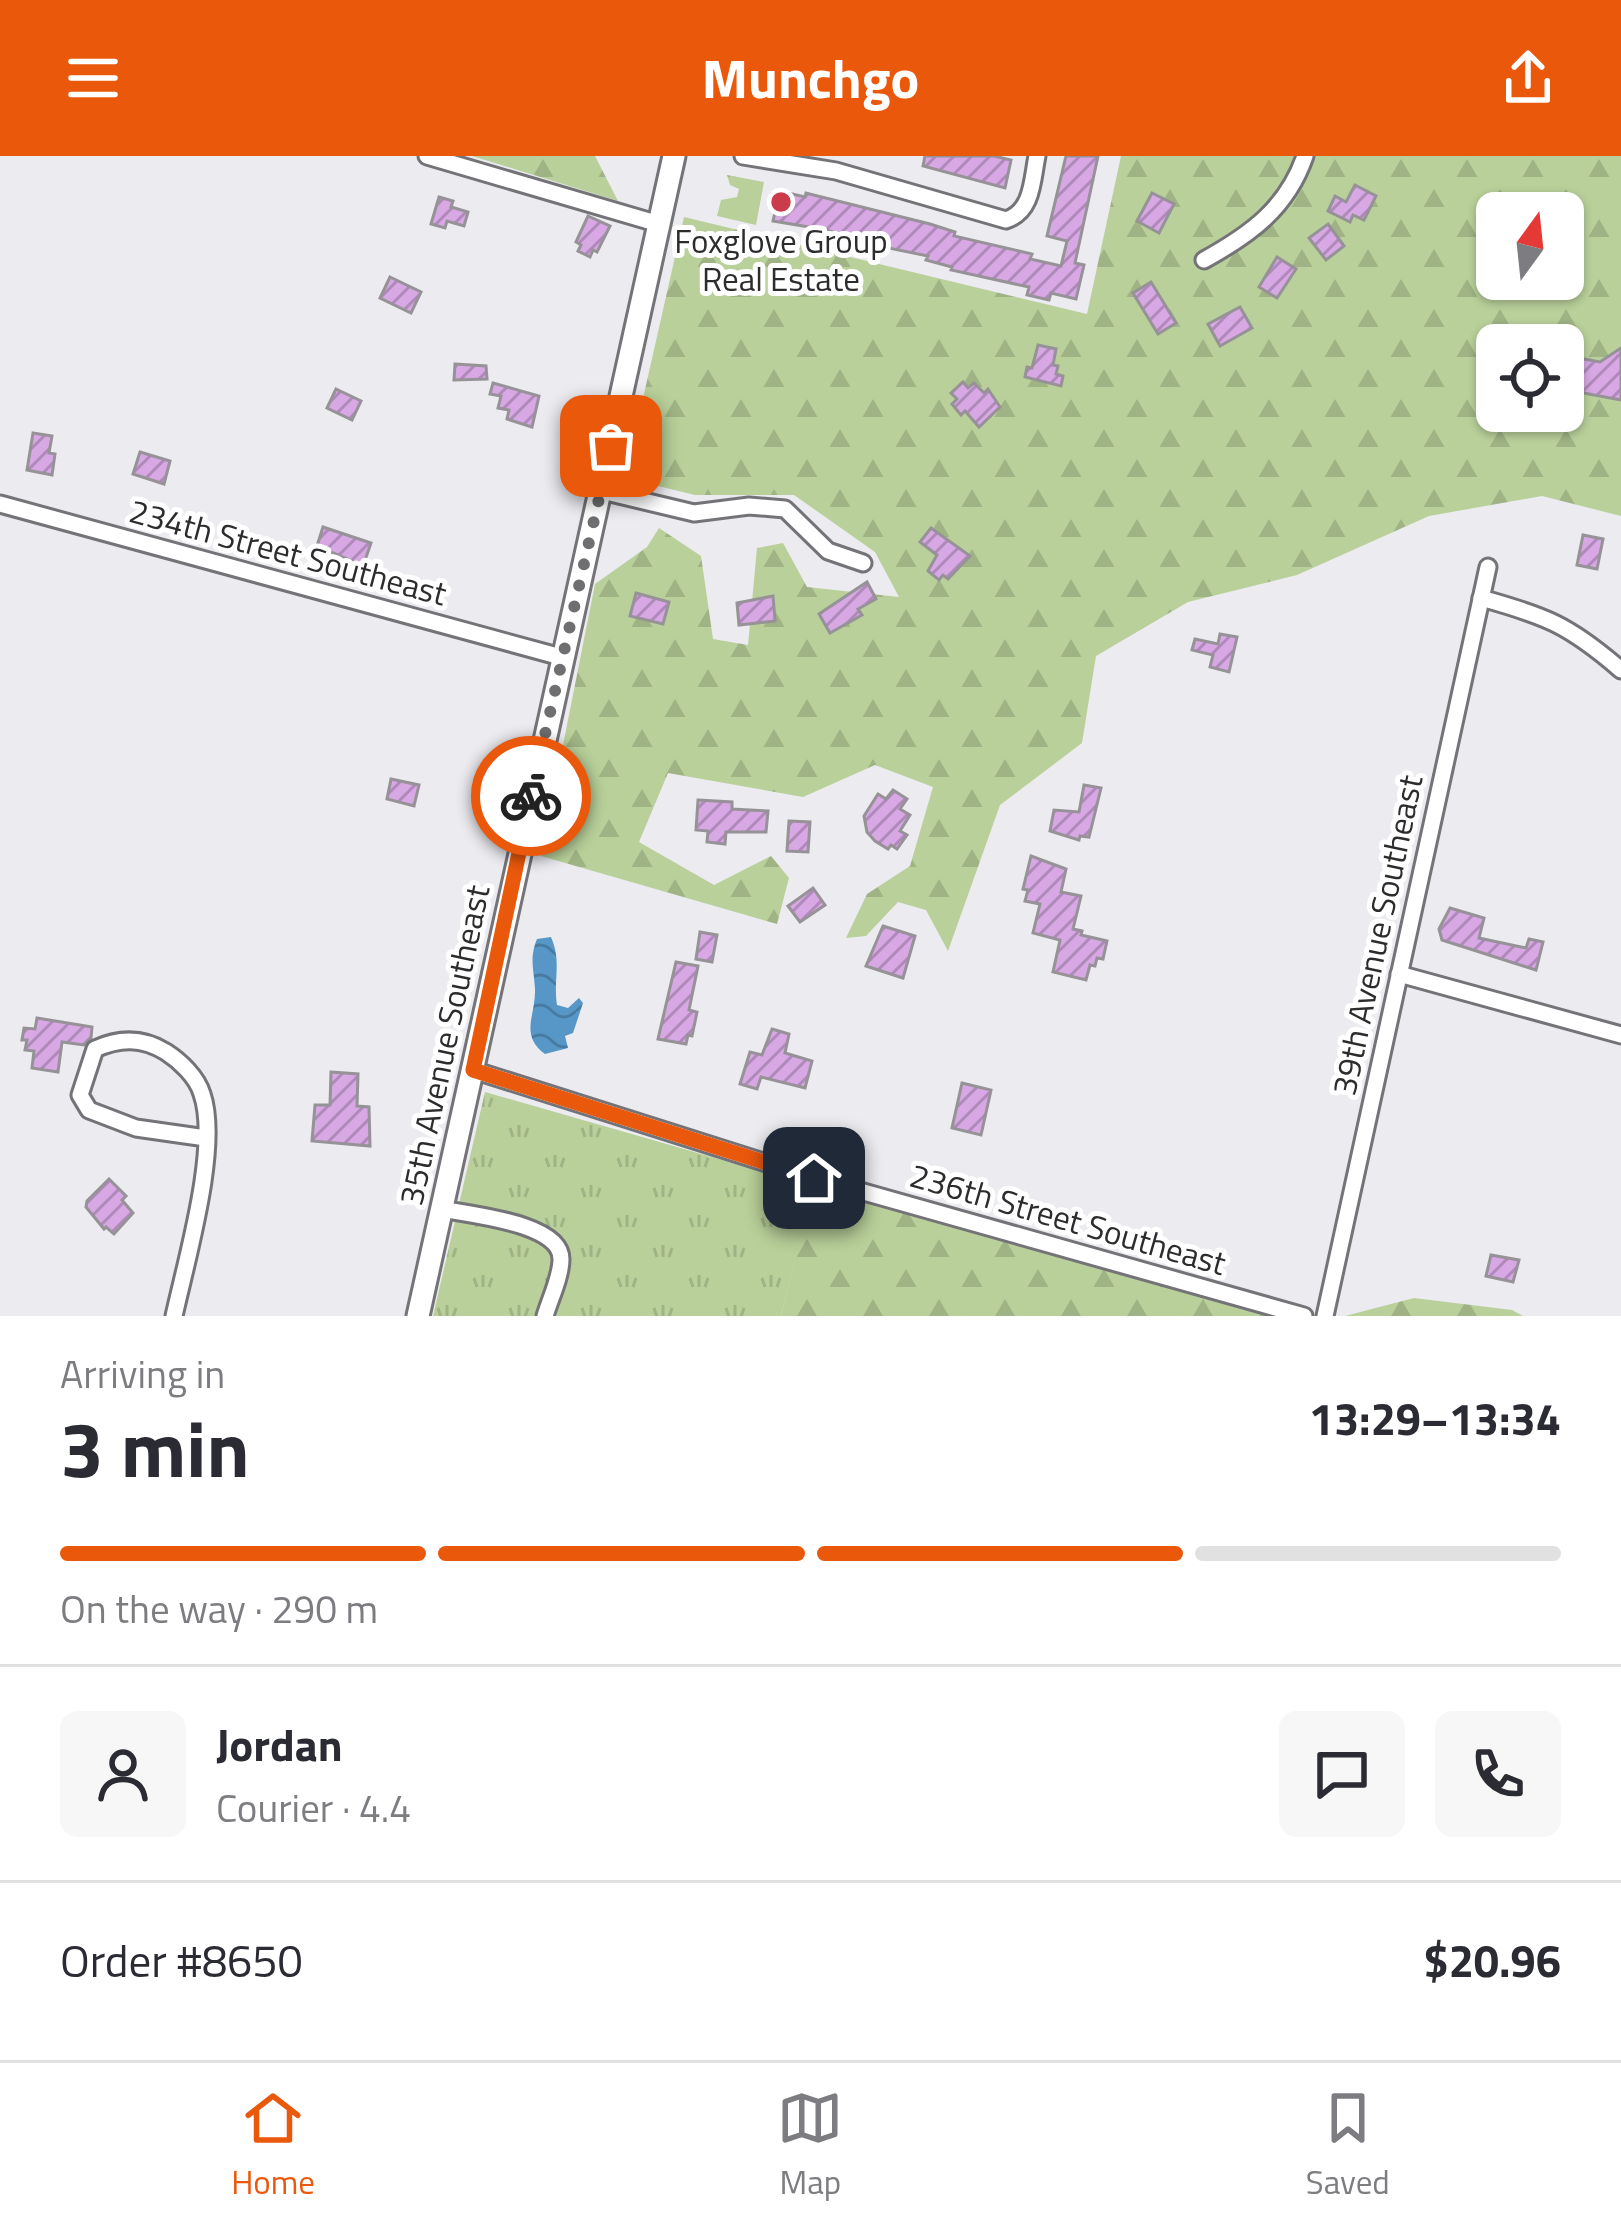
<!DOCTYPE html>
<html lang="en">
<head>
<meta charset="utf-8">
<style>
	:root { --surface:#fff; --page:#f7f7f7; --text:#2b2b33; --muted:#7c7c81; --line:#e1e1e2; --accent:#ea580c }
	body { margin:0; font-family:"Titillium Web",sans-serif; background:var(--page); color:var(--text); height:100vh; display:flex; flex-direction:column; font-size:45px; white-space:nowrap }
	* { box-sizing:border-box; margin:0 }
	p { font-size:39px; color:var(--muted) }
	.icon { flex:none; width:66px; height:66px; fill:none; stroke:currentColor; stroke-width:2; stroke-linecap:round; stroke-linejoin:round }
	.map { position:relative; height:1160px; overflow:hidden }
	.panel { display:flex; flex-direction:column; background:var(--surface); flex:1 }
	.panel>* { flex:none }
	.needle { width:78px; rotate:15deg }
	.fabs { position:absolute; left:1476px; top:36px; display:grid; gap:24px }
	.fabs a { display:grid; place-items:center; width:108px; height:108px; border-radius:18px; background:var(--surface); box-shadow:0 3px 9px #0004; font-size:60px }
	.pin { position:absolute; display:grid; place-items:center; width:102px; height:102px; color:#fff; margin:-51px; border-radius:24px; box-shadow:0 6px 18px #0006 }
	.courier { position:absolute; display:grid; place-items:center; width:120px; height:120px; margin:-60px; border:9px solid #ea580c; border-radius:50%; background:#fff; color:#222; box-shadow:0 3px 15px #0007 }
	.overview em { font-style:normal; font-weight:700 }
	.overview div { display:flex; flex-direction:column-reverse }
	.overview { display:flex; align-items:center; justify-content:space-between; height:204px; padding:0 60px }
	h1 { font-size:78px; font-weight:700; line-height:90px }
	.bar { display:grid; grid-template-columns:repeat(4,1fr); gap:18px 12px; align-content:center; height:144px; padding:0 60px }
	.bar i { height:15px; border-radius:9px; background:var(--line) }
	.bar .on { background:var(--accent) }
	.bar p { grid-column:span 4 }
	.line { display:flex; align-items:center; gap:30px; padding:0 60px; border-top:3px solid var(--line) }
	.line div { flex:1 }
	.round { display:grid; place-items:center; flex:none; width:126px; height:126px; border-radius:18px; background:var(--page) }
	header { display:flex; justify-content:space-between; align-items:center; height:156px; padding:0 60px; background:var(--accent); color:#fff; font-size:54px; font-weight:700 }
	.menu { display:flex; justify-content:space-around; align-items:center; height:168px; border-top:3px solid var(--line); background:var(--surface); font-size:33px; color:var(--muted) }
	.menu a { display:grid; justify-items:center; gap:6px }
	.menu .on { color:var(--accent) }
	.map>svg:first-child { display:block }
</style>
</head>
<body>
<header><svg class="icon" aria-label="menu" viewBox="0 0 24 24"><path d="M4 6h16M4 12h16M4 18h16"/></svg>Munchgo<svg class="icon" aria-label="share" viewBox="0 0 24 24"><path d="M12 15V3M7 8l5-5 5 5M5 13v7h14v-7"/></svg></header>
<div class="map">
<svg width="1621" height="1160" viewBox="0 0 1621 1160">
	<defs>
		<pattern id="grass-tufts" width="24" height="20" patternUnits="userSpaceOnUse" patternTransform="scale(3)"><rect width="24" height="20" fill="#b9d09a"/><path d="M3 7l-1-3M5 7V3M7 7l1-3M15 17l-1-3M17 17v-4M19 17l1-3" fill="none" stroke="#9fb385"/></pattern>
		<pattern id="forest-firs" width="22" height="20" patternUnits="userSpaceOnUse" patternTransform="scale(3)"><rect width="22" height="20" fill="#b9d09a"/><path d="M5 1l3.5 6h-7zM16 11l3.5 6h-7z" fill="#9fb385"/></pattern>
		<pattern id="water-waves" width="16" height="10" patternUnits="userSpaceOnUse" patternTransform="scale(3)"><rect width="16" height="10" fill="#5697c7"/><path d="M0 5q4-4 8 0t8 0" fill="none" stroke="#477ba2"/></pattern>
		<pattern id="building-hatch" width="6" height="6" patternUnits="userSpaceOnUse" patternTransform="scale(3)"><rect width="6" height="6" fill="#d7a8e4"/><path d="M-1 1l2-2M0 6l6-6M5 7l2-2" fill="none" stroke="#af89b9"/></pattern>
	</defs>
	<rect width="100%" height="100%" fill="#ebebf0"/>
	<g fill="url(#grass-tufts)">
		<path d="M727 19 764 26 756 69 717 60 721 44 737 41 739 33 730 29Z"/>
		<path d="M485 936 813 1030 781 1160H433Z"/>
	</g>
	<g fill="url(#forest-firs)" fill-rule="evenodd">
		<path d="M472 0H595L618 45Z"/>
		<path d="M1121 0H1621V360L1542 340 1429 360 1297 419 1188 446 1096 500 1082 587 1000 649 948 795 926 754 898 746 866 780 846 782 867 738 910 710 933 631 875 609 803 641 668 617 639 686 714 729 771 700 789 722 777 768 541 700 595 428 647 391 659 372 701 400 713 483 748 489 757 392 783 387 807 431 899 441 875 396 794 339H695L625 322 684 61 1087 158ZM1497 57H1563V123H1497ZM1497 189H1563V255H1497Z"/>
		<path d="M814 1022 1304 1160H781Z"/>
		<path d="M1414 1142 1512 1154 1523 1160H1345Z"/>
	</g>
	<path fill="url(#water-waves)" d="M551 781C562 806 553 823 557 849L568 852 579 842 583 847 573 877 565 880 568 892 545 898C519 879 536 859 535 833 534 813 529 803 537 783Z"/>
	<g fill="url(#building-hatch)" stroke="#969297" stroke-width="3">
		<path d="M925 0H994L1011 4 1005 32 923 10Z"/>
		<path d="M1066 0H1098L1075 107 1084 109 1076 143 1051 137 1049 144 1027 139 1029 131 951 114 952 111 926 104 928 100 850 84 851 80 821 73 773 65 780 35 805 41 806 37 930 68 955 76 954 80 1032 98 1030 103 1061 110 1067 85 1047 80Z"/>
		<path d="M1355 29 1376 40 1364 64 1353 59 1350 66 1328 55 1335 40 1346 46Z"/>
		<path d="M1152 37 1174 48 1159 77 1137 65Z"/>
		<path d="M439 41 453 45 451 51 468 56 464 70 447 65 445 72 431 68Z"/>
		<path d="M588 60 610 70 597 96 593 94 590 101 578 95 581 89 576 86Z"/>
		<path d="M1328 68 1344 90 1326 104 1309 82Z"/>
		<path d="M1277 101 1296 113 1277 142 1259 131Z"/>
		<path d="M390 121 421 136 411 157 380 142Z"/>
		<path d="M1151 126 1176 167 1158 178 1133 137Z"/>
		<path d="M1240 151 1252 172 1220 190 1208 168Z"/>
		<path d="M1038 189 1056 193 1053 209 1058 210 1056 218 1063 220 1061 230 1025 221 1027 211 1032 212Z"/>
		<path d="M1621 192V244L1573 235 1579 202 1600 206Z"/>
		<path d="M455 208 486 210 487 223 454 224Z"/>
		<path d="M963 226 968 232 974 227 984 237 988 233 1000 251 979 271 965 255 961 259 952 248 957 243 951 237Z"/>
		<path d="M493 227 539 240 532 271 507 263 509 254 498 252 501 240 490 238Z"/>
		<path d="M336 233 361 245 352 264 327 252Z"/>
		<path d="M33 277 52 280 49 297 55 298 52 319 27 314Z"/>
		<path d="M140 296 170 305 164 328 133 318Z"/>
		<path d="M323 371 371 387 363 410 317 390Z"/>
		<path d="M931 372 970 400 948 423 943 419 939 424 928 415 937 399 920 386Z"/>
		<path d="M1583 379 1603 383 1597 413 1577 409Z"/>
		<path d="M867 426 876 443 858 453 862 459 830 477 819 458Z"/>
		<path d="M636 437 669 446 663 468 630 460Z"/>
		<path d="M773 440 775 465 739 469 737 447Z"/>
		<path d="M1220 478 1237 481 1229 516 1210 511 1213 499 1192 494 1195 483 1218 488Z"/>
		<path d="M391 623 419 629 414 650 387 643Z"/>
		<path d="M1084 629 1101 632 1089 681 1080 680 1079 684 1050 675 1054 654 1079 656Z"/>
		<path d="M893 634 907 643 900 653 910 659 900 675 907 679 897 693 891 689 888 693 875 685 867 676 864 660 878 638 886 643Z"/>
		<path d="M698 644 732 646V653L768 655 766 676H726L725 688 707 686 708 675 696 674Z"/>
		<path d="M789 665 810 666 808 696 787 695Z"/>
		<path d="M1031 700 1066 713 1061 736 1081 740 1073 773 1082 775 1081 779 1107 785 1103 803 1097 802 1095 810 1090 809 1086 824 1053 816 1060 784 1033 777 1040 748 1025 745 1028 734 1023 733Z"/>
		<path d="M813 732 825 749 800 766 788 750Z"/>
		<path d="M1450 752 1484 762 1479 782 1526 792 1529 783 1543 786 1536 814 1442 784 1439 773Z"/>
		<path d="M883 770 915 780 903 822 866 810Z"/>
		<path d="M700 776 717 779 712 806 696 803Z"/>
		<path d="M676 806 698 810 689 854 697 856 692 880 688 879 686 888 658 883Z"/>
		<path d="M37 862 92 871 91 882 84 889 62 886 58 916 32 912 34 895 25 894 27 884H22L24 872 35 873Z"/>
		<path d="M772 873 789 878 785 897 812 905 805 932 761 921 757 933 740 928 750 896 762 899Z"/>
		<path d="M331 916 358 918 357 950 369 951 370 990 312 985 315 949H330Z"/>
		<path d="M962 927 991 934 981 979 952 972Z"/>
		<path d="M109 1023 126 1040 122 1044 133 1057 114 1078 106 1071 104 1073 86 1051 87 1045Z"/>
		<path d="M1491 1099 1519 1104 1513 1126 1486 1120Z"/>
	</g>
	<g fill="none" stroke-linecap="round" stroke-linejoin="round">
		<defs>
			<g id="street">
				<path d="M427 0 659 68"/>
				<path d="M743 0 836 15 1006 64C1033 55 1032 24 1037 0"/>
				<path d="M1204 104C1251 78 1287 52 1305 0"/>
				<path d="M602 335 694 357 749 350 785 353 828 395 863 407"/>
				<path d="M0 348 561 501"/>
				<path d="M1481 442C1546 460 1569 469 1621 514"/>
				<path d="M1399 818 1621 879"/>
				<path d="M473 914 814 1022 1304 1160"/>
				<path d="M442 1053C471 1059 561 1067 561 1103 561 1121 550 1143 545 1160"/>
				<path d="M174 1160C186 1105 220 990 202 938 197 921 180 905 166 896 142 881 119 882 95 893L80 939 89 954 136 972 206 982"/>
				<path d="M1325 1160 1488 411"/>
			</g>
			<path id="secondary" d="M418 1160 674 0"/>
		</defs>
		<use href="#street" stroke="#747378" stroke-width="21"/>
		<use href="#secondary" stroke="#747378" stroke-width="27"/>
		<use href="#street" stroke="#fff" stroke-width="15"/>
		<use href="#secondary" stroke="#fff" stroke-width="21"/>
	</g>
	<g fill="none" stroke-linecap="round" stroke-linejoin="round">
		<path stroke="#6f6e71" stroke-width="12" stroke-dasharray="0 21.6" d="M531 640 611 290"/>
		<path stroke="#ea580c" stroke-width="15" d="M531 640 473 914 814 1022"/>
	</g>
	<circle fill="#cb3b49" stroke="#fff" stroke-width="4.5" cx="781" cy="46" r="12"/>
	<g text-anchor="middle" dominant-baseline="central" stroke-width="10" stroke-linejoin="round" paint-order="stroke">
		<g font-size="33" fill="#2c2b2d" stroke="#fff">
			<text x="781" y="85">Foxglove Group<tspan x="781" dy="38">Real Estate</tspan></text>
		</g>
		<g font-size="33" fill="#2c2b2d" stroke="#fff">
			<text transform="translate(288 396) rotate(15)">234th Street Southeast</text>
			<text transform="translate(1377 779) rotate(-78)">39th Avenue Southeast</text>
			<text transform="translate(444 889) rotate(-78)">35th Avenue Southeast</text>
			<text transform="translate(1068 1063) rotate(16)">236th Street Southeast</text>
		</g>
	</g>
</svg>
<div class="fabs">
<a><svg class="needle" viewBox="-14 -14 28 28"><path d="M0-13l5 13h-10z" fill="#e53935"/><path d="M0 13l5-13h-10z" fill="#7c7c81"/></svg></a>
<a><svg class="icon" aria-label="locate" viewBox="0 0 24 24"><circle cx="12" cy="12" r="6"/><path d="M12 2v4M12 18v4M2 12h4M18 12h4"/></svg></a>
</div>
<div class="pin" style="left:611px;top:290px;background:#ea580c"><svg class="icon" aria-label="bag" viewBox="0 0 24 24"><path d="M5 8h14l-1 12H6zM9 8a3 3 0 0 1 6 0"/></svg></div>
<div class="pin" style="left:814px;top:1022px;background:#1f2937"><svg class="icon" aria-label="home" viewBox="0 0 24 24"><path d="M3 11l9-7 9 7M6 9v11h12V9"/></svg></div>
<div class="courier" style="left:531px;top:640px"><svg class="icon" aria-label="bike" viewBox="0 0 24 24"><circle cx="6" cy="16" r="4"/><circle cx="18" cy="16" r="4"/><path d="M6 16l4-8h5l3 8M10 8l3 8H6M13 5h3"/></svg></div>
</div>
<section class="panel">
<div class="overview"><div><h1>3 min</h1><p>Arriving in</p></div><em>13:29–13:34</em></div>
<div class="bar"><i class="on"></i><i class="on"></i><i class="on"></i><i></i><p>On the way · 290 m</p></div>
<div class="line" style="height:216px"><a class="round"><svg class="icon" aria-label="person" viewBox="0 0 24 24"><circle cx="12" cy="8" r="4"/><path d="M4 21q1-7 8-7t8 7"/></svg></a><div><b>Jordan</b><p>Courier · 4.4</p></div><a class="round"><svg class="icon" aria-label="chat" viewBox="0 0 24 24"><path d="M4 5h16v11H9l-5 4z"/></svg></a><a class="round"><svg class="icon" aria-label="phone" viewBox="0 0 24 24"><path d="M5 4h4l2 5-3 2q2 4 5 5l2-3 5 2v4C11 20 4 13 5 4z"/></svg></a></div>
<div class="line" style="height:156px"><div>Order #8650</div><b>$20.96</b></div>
</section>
<nav class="menu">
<a class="on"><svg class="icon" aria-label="home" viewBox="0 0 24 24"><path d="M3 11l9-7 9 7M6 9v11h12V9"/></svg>Home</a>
<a><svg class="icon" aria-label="map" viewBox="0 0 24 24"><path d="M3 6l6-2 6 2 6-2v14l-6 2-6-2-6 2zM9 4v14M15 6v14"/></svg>Map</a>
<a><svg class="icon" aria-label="saved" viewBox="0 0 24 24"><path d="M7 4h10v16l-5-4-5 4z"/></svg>Saved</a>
</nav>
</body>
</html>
